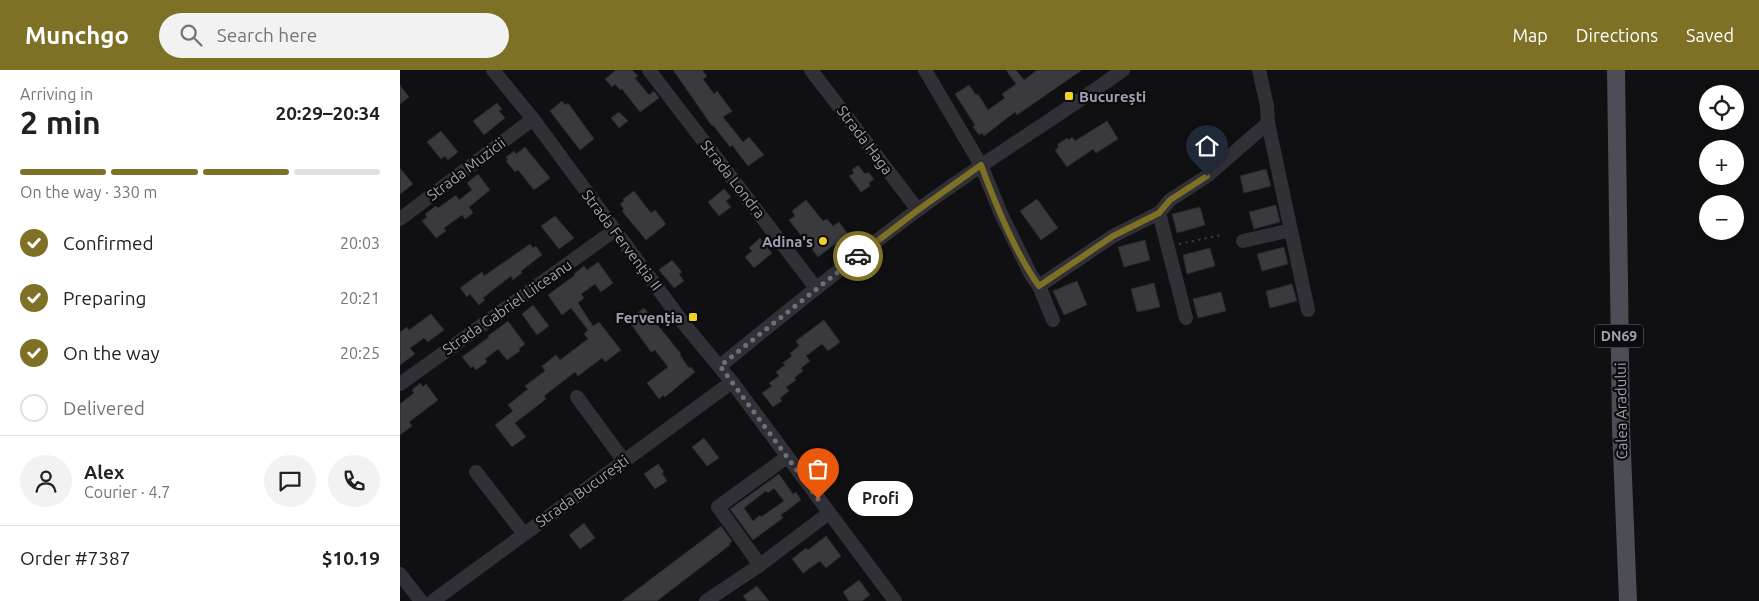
<!DOCTYPE html>
<html lang="en">
<head>
<meta charset="utf-8">
<style>
	:root { --surface:#fff; --page:#f2f2f2; --text:#202124; --muted:#757577; --line:#e0e0e0; --accent:#7e7025 }
	body { margin:0; font-family:Ubuntu,sans-serif; background:var(--page); color:var(--text); height:100vh; display:flex; flex-direction:column; font-size:19px; white-space:nowrap }
	* { box-sizing:border-box; margin:0 }
	p { font-size:16px; color:var(--muted) }
	.icon { flex:none; width:28px; height:28px; fill:none; stroke:currentColor; stroke-width:2; stroke-linecap:round; stroke-linejoin:round }
	.map { position:relative; flex:1; overflow:hidden }
	.panel { display:flex; flex-direction:column; background:var(--surface); width:400px }
	.panel>* { flex:none }
	.tools { position:absolute; left:1299px; top:15px; display:grid; gap:10px }
	.tools a { display:grid; place-items:center; width:45px; height:45px; border-radius:50%; background:var(--surface); box-shadow:0 2px 8px #0003; font-size:25px }
	.pin { position:absolute; display:grid; place-items:center; width:42px; height:42px; color:#fff; margin:-51px -21px; border-radius:50% 50% 50% 0; rotate:-45deg; box-shadow:0 0 5px #0007 }
	.pin .icon { rotate:45deg }
	.courier { position:absolute; display:grid; place-items:center; width:50px; height:50px; margin:-25px; border:4px solid #7e7025; border-radius:50%; background:#fff; color:#222; box-shadow:0 1px 6px #0007 }
	.bubble { position:absolute; height:35px; border-radius:18px; background:var(--surface); box-shadow:0 2px 8px #0003; font-size:16px; font-weight:700; line-height:35px; text-align:center }
	.headline em { font-style:normal; font-weight:700 }
	.headline div { display:flex; flex-direction:column-reverse }
	.headline { display:flex; align-items:center; justify-content:space-between; height:85px; padding:0 20px }
	h1 { font-size:32px; font-weight:700; line-height:38px }
	.bar { display:grid; grid-template-columns:repeat(4,1fr); gap:8px 5px; align-content:center; height:60px; padding:0 20px }
	.bar i { height:6px; border-radius:4px; background:var(--line) }
	.bar .on { background:var(--accent) }
	.bar p { grid-column:span 4 }
	.line { display:flex; align-items:center; gap:12px; padding:0 20px; border-top:1px solid var(--line) }
	.line div { flex:1 }
	.round { display:grid; place-items:center; flex:none; width:52px; height:52px; border-radius:26px; background:var(--page) }
	ol { padding:0 20px; list-style:none }
	li { display:flex; align-items:center; gap:15px; height:55px }
	li p { margin-inline-start:auto }
	li .icon { padding:5px; border-radius:50%; background:var(--accent); color:#fff; stroke-width:4 }
	li:last-child { color:var(--muted) }
	li i { width:28px; height:28px; border:2px solid var(--line); border-radius:50% }
	header { display:flex; align-items:center; gap:30px; box-sizing:border-box; height:70px; padding:0 25px; background:var(--accent); color:#fff }
	header strong { font-size:24px }
	nav { display:flex; gap:28px; margin-inline-start:auto; font-size:18px }
	.search { width:350px; height:45px; background:var(--page); display:flex; align-items:center; gap:12px; box-sizing:border-box; padding:0 18px; border-radius:28px; color:var(--muted); font-size:19px }
	main { display:flex; flex:1; min-height:0 }
	.map>svg:first-child { display:block }
</style>
</head>
<body>
<header>
<strong>Munchgo</strong>
<div class="search"><svg class="icon" aria-label="search" viewBox="0 0 24 24"><circle cx="10" cy="10" r="6"/><path d="M15 15l6 6"/></svg>Search here</div>
<nav><a>Map</a><a>Directions</a><a>Saved</a></nav>
</header>
<main>
<section class="panel">
<div class="headline"><div><h1>2 min</h1><p>Arriving in</p></div><em>20:29–20:34</em></div>
<div class="bar"><i class="on"></i><i class="on"></i><i class="on"></i><i></i><p>On the way · 330 m</p></div>
<ol>
<li><svg class="icon" aria-label="check" viewBox="0 0 24 24"><path d="M5 12l5 5 9-10"/></svg>Confirmed<p>20:03</p></li>
<li><svg class="icon" aria-label="check" viewBox="0 0 24 24"><path d="M5 12l5 5 9-10"/></svg>Preparing<p>20:21</p></li>
<li><svg class="icon" aria-label="check" viewBox="0 0 24 24"><path d="M5 12l5 5 9-10"/></svg>On the way<p>20:25</p></li>
<li><i></i>Delivered</li>
</ol>
<div class="line" style="height:90px"><a class="round"><svg class="icon" aria-label="person" viewBox="0 0 24 24"><circle cx="12" cy="8" r="4"/><path d="M4 21q1-7 8-7t8 7"/></svg></a><div><b>Alex</b><p>Courier · 4.7</p></div><a class="round"><svg class="icon" aria-label="chat" viewBox="0 0 24 24"><path d="M4 5h16v11H9l-5 4z"/></svg></a><a class="round"><svg class="icon" aria-label="phone" viewBox="0 0 24 24"><path d="M5 4h4l2 5-3 2q2 4 5 5l2-3 5 2v4C11 20 4 13 5 4z"/></svg></a></div>
<div class="line" style="height:65px"><div>Order #7387</div><b>$10.19</b></div>
</section>
<div class="map">
<svg width="1359" height="531" viewBox="0 0 1359 531">
	<rect width="100%" height="100%" fill="#100f11"/>
	<g fill="#3a393e" stroke="#2a292d" fill-rule="evenodd">
		<path d="M216 0H232L238 6 235 8 249 25 254 21 259 28 240 42 222 19 220 20 215 14 212 17 205 9Z"/>
		<path d="M273 0H302L307 6 303 9 314 24 317 21 332 41 323 47 343 72 349 67 364 85 348 96 332 75 330 77 313 55 312 56Z"/>
		<path d="M606 0H616L624 10 637 0H682L617 45 615 42 584 66 582 63 579 65 573 57 575 55 555 24 569 15 576 25 578 24 588 40 605 28 602 24 616 14Z"/>
		<path d="M0 15 9 27 0 34Z"/>
		<path d="M162 31 165 35 168 33 194 69 180 80 150 41Z"/>
		<path d="M97 33 102 39 99 41 105 48 84 65 73 51Z"/>
		<path d="M219 42 228 51 219 58 211 48Z"/>
		<path d="M707 51 718 69 696 83 693 79 667 97 655 80 659 77 657 75 667 68 669 70 672 67 675 71Z"/>
		<path d="M41 61 58 82 48 90 45 86 41 89 27 72Z"/>
		<path d="M125 77 150 108 134 120 118 100 115 102 106 91 108 90 106 87 114 81 116 84Z"/>
		<path d="M458 95 465 104 468 102 474 109 469 113 470 116 461 122 449 106 454 103 452 100Z"/>
		<path d="M0 98 13 114 0 124Z"/>
		<path d="M866 99 871 116 844 123 840 106Z"/>
		<path d="M78 104 90 120 69 137 73 143 65 149 62 145 44 158 46 161 36 168 22 151 27 147 25 144 36 136 38 138 56 125 59 130 72 120 67 113Z"/>
		<path d="M324 119 331 127 326 131 331 137 319 146 308 132Z"/>
		<path d="M234 121 251 143 255 140 266 154 246 170 222 141 224 139 220 134 224 131 223 129Z"/>
		<path d="M637 129 658 158 641 170 620 141Z"/>
		<path d="M406 130 423 151 427 149 433 156 439 152 448 164 418 187 389 150 395 146 392 141Z"/>
		<path d="M876 135 880 152 854 159 849 142Z"/>
		<path d="M800 137 805 155 777 163 772 144Z"/>
		<path d="M155 146 174 168 159 179 141 156Z"/>
		<path d="M360 168 372 183 354 198 345 187 352 181 349 178Z"/>
		<path d="M745 170 750 190 724 197 718 177Z"/>
		<path d="M130 174 133 178 136 176 142 185 121 201 122 203 113 210 111 206 94 219 83 228 85 230 79 235 70 224 67 227 60 218 82 202 84 206Z"/>
		<path d="M884 177 888 194 862 201 857 184Z"/>
		<path d="M810 178 815 196 787 204 783 185Z"/>
		<path d="M272 190 282 202 279 204 284 211 274 218 259 200Z"/>
		<path d="M198 192 213 213 201 222 195 214 181 224 184 228 178 233 193 256 199 252 221 280 205 292 202 288 178 306 175 302 144 326 146 329 115 353 126 367 112 377 95 355 113 341 108 335 128 319 125 316 145 301 142 296 156 285 160 290 188 269 184 264 188 260 171 238 162 245 148 225 175 205 174 204 184 196 187 200Z"/>
		<path d="M677 211 687 235 664 245 653 221Z"/>
		<path d="M754 213 760 237 737 242 731 219Z"/>
		<path d="M892 214 897 231 870 238 866 221Z"/>
		<path d="M821 222 826 241 798 248 793 229Z"/>
		<path d="M133 235 149 256 137 265 122 244Z"/>
		<path d="M244 238 281 284 280 285 289 298 291 297 295 302 265 327 263 325 259 329 247 313 268 297 255 280 251 282 228 250Z"/>
		<path d="M31 244 44 260 28 272 24 268 10 278 15 284 0 295V262L7 257 9 260Z"/>
		<path d="M424 250 440 272 428 281 422 274 406 286 410 291 401 298 403 301 394 308 396 310 386 317 389 321 380 328 382 331 373 337 362 323 372 316 369 313 379 306 376 302 385 295 383 293 392 286 390 283 399 276 396 271Z"/>
		<path d="M108 251 125 274 119 279 120 281 107 290 98 279 85 289 87 292 76 300 73 296 71 298 62 287 89 267 88 266Z"/>
		<path d="M20 313 23 317 26 314 38 330 9 352 12 356 0 365V334L14 323 12 320Z"/>
		<path d="M304 368 319 388 307 396 292 377Z"/>
		<path d="M258 394 264 402 262 403 267 411 255 419 244 404Z"/>
		<path d="M379 404 393 424 396 422 401 430 381 445 383 448 353 470 330 439ZM374 418 384 431 361 447 360 445 353 451 344 438 366 421 368 423Z"/>
		<path d="M184 453 195 468 180 479 169 465Z"/>
		<path d="M321 456 332 471 329 474 330 475 257 531H222Z"/>
		<path d="M426 466 441 486 426 498 420 491 403 503 392 489 406 478 408 480Z"/>
		<path d="M459 510 470 525 462 531H449L443 522Z"/>
		<path d="M357 516 369 531H347L343 526Z"/>
	</g>
	<g fill="none" stroke-linecap="round" stroke-linejoin="round">
		<path stroke="#36373d" stroke-width="2" stroke-dasharray="2.5 4" stroke-linecap="butt" d="M779 174 821 165"/>
		<g stroke="#303036" stroke-width="14">
			<path d="M93 0 133 49 284 254 332 312 495 531"/>
			<path d="M249 0 416 218"/>
			<path d="M411 0 518 140"/>
			<path d="M525 0 581 95 601 144 631 205 639 216 653 250"/>
			<path d="M868 53 908 240"/>
			<path d="M0 149 133 49"/>
			<path d="M843 171 891 160"/>
			<path d="M639 216 713 166 759 143"/>
			<path d="M786 248 759 143 770 130 807 106 868 53 867 36 859 0"/>
			<path d="M320 296C385 243 451 189 519 139 586 90 656 48 723 0"/>
			<path d="M0 314 215 160"/>
			<path d="M177 327 224 391"/>
			<path d="M76 402 124 464"/>
			<path d="M360 495 318 437 387 387"/>
			<path d="M0 504 21 531"/>
			<path d="M33 531 332 312"/>
			<path d="M306 531 360 495 429 443"/>
		</g>
		<path stroke="#4c4d55" stroke-width="18" d="M1216 0 1221 358 1228 531"/>
	</g>
	<g fill="none" stroke-linecap="round" stroke-linejoin="round">
		<path stroke="#6e6f7a" stroke-width="5" stroke-dasharray="0 9" d="M418 429 320 296 458 186"/>
		<path stroke="#7e7025" stroke-width="6" d="M458 186 518 140 581 95C595 133 615 183 639 216L713 166 759 143 770 130 807 106"/>
	</g>
	<g fill="#f2d126" stroke="#0b0a0c" stroke-width="2">
		<rect x="664" y="21" width="10" height="10" rx="2.5"/>
		<circle cx="423" cy="171" r="5"/>
		<rect x="288" y="242" width="10" height="10" rx="2.5"/>
	</g>
	<g text-anchor="middle" dominant-baseline="central" stroke-width="4.5" stroke-linejoin="round" paint-order="stroke">
		<rect fill="#0b0a0c" stroke="#737480" stroke-width="1" x="1195" y="254.5" width="48" height="23" rx="4"/>
		<g font-size="14" font-weight="bold" fill="#a0a2b2">
			<text x="1219" y="266">DN69</text>
		</g>
		<g font-size="15" font-weight="bold" fill="#a0a2b2" stroke="#0b0a0c" text-anchor="end">
			<text x="679" y="26" text-anchor="start">București</text>
			<text x="413" y="171">Adina's</text>
			<text x="283" y="247">Fervenția</text>
		</g>
		<g font-size="15" fill="#a0a2b2" stroke="#0b0a0c">
			<text transform="translate(465 70) rotate(53)">Strada Haga</text>
			<text transform="translate(66 99) rotate(-37)">Strada Muzicii</text>
			<text transform="translate(333 109) rotate(52)">Strada Londra</text>
			<text transform="translate(222 170) rotate(53)">Strada Fervenția II</text>
			<text transform="translate(107 237) rotate(-35)">Strada Gabriel Liiceanu</text>
			<text transform="translate(1221 341) rotate(-91)">Calea Aradului</text>
			<text transform="translate(182 421) rotate(-36)">Strada București</text>
		</g>
	</g>
</svg>
<div class="tools">
<a><svg class="icon" aria-label="locate" viewBox="0 0 24 24"><circle cx="12" cy="12" r="6"/><path d="M12 2v4M12 18v4M2 12h4M18 12h4"/></svg></a>
<a>+</a>
<a>−</a>
</div>
<div class="pin" style="left:418px;top:429px;background:#ea580c"><svg class="icon" aria-label="bag" viewBox="0 0 24 24"><path d="M5 8h14l-1 12H6zM9 8a3 3 0 0 1 6 0"/></svg></div>
<div class="pin" style="left:807px;top:106px;background:#1f2937"><svg class="icon" aria-label="home" viewBox="0 0 24 24"><path d="M3 11l9-7 9 7M6 9v11h12V9"/></svg></div>
<div class="courier" style="left:458px;top:186px"><svg class="icon" aria-label="car" viewBox="0 0 24 24"><path d="M5 17H2v-5l4-1 3-4h7l3 4 3 1v5h-3M9 17h6M6 11h13"/><circle cx="7" cy="17" r="2"/><circle cx="17" cy="17" r="2"/></svg></div>
<div class="bubble" style="left:448px;top:411px;width:65px">Profi</div>
</div>
</main>
</body>
</html>
